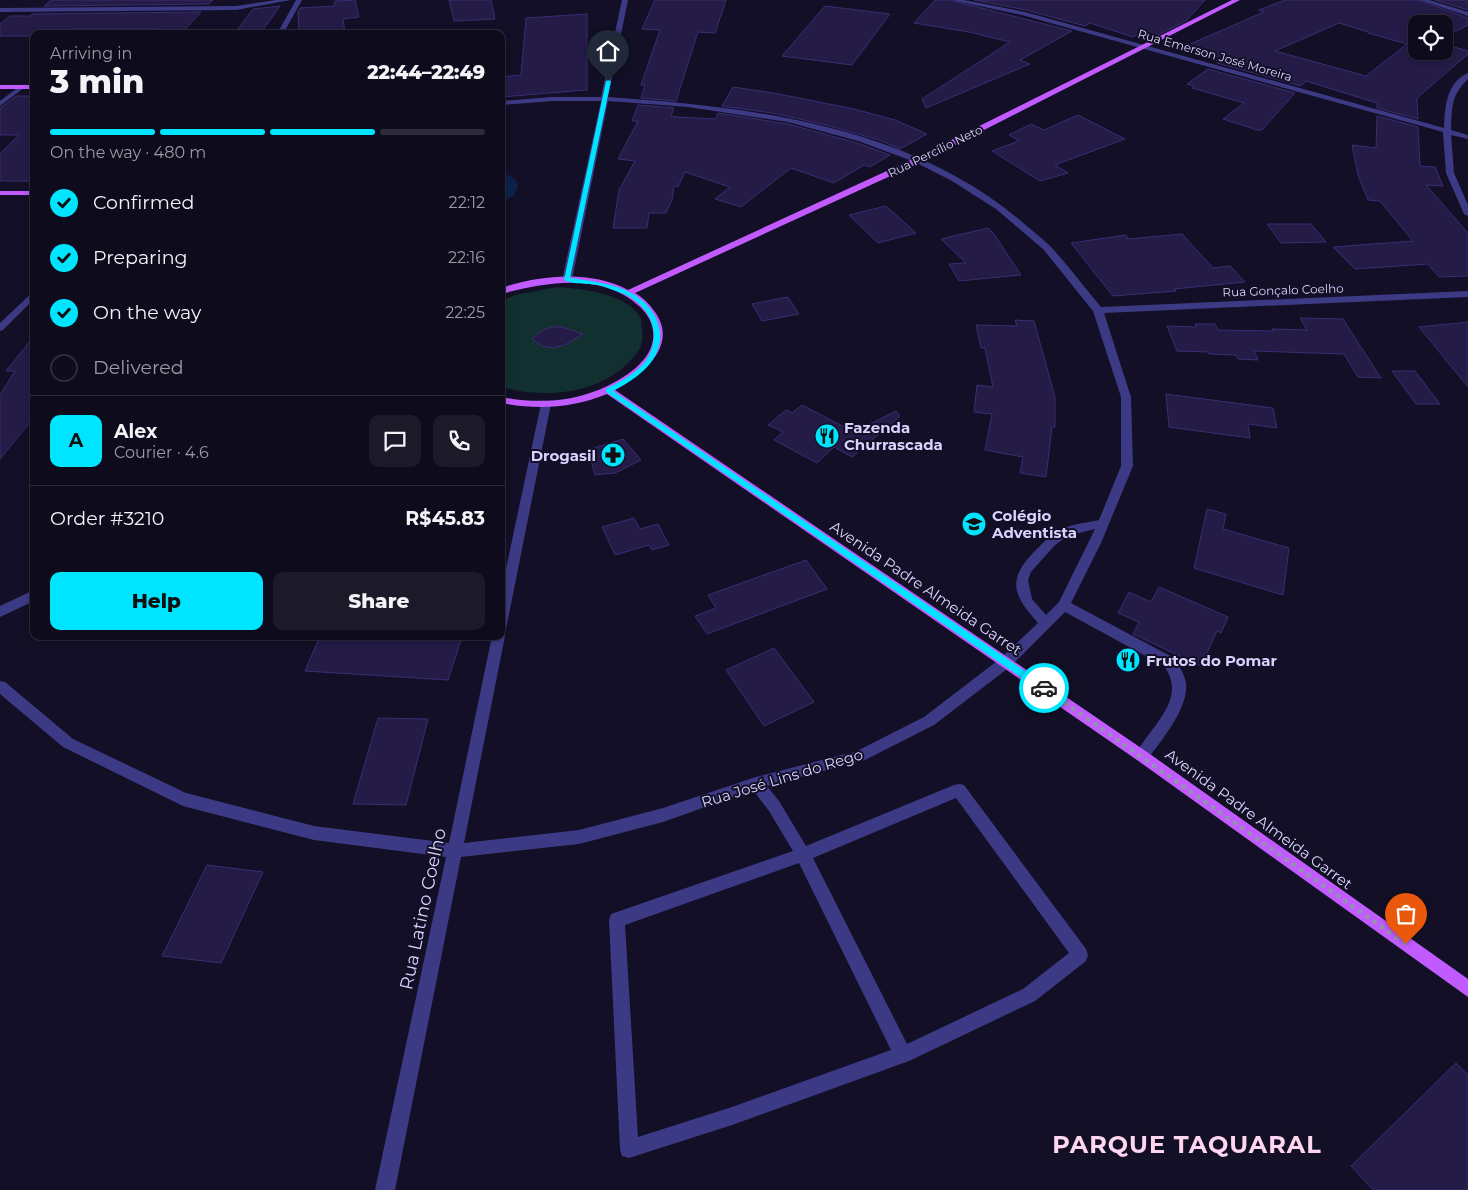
<!DOCTYPE html>
<html lang="en">
<head>
<meta charset="utf-8">
<style>
	:root { --surface:#0e0b1c; --page:#1c1929; --text:#f1f3f6; --muted:#9b9ba3; --line:#2e2b3b; --accent:#00e5ff }
	body { margin:0; font-family:Montserrat,sans-serif; background:var(--page); color:var(--text); height:100vh; display:flex; flex-direction:column; font-size:19px; white-space:nowrap }
	* { box-sizing:border-box; margin:0 }
	p { font-size:16px; color:var(--muted) }
	.icon { flex:none; width:28px; height:28px; fill:none; stroke:currentColor; stroke-width:2; stroke-linecap:round; stroke-linejoin:round }
	.map { position:relative; flex:1; overflow:hidden }
	.panel { position:absolute; left:30px; top:30px; width:475px; height:610px; display:flex; flex-direction:column; background:var(--surface); border-radius:10px; box-shadow:0 2px 8px #0003,0 0 0 1px var(--line) }
	.panel>* { flex:none }
	.fabs { position:absolute; left:1408px; top:15px; display:grid; gap:10px }
	.fabs a { display:grid; place-items:center; width:45px; height:45px; border-radius:10px; background:var(--surface); box-shadow:0 2px 8px #0003,0 0 0 1px var(--line); font-size:25px }
	.pin { position:absolute; display:grid; place-items:center; width:42px; height:42px; color:#fff; margin:-51px -21px; border-radius:50% 50% 50% 0; rotate:-45deg; box-shadow:0 0 5px #0007 }
	.pin .icon { rotate:45deg }
	.courier { position:absolute; display:grid; place-items:center; width:50px; height:50px; margin:-25px; border:4px solid #00e5ff; border-radius:50%; background:#fff; color:#222; box-shadow:0 1px 6px #0007 }
	.summary em { font-style:normal; font-weight:800 }
	.summary div { display:flex; flex-direction:column-reverse }
	.summary { display:flex; align-items:center; justify-content:space-between; height:85px; padding:0 20px }
	h1 { font-size:32px; font-weight:800; line-height:38px }
	.bar { display:grid; grid-template-columns:repeat(4,1fr); gap:8px 5px; align-content:center; height:60px; padding:0 20px }
	.bar i { height:6px; border-radius:4px; background:var(--line) }
	.bar .on { background:var(--accent) }
	.bar p { grid-column:span 4 }
	.line { display:flex; align-items:center; gap:12px; padding:0 20px; border-top:1px solid var(--line) }
	.line div { flex:1 }
	.round { display:grid; place-items:center; flex:none; width:52px; height:52px; border-radius:10px; background:var(--page) }
	ol { padding:0 20px; list-style:none }
	li { display:flex; align-items:center; gap:15px; height:55px }
	li p { margin-inline-start:auto }
	li .icon { padding:5px; border-radius:50%; background:var(--accent); color:#111; stroke-width:4 }
	li:last-child { color:var(--muted) }
	li i { width:28px; height:28px; border:2px solid var(--line); border-radius:50% }
	.action { display:flex; gap:10px; margin-top:auto; padding:10px 20px }
	.action a { flex:1; height:58px; border-radius:10px; background:var(--accent); color:#111; font-size:20px; font-weight:800; line-height:58px; text-align:center }
	.action a+a { background:var(--page); color:var(--text) }
	.map>svg:first-child { display:block }
</style>
</head>
<body>
<div class="map">
<svg width="1468" height="1190" viewBox="0 0 1468 1190">
	<rect width="100%" height="100%" fill="#130f26"/>
	<path fill="#12302f" d="M557 287C580 288 628 294 640 317 642 319 641 325 642 328 643 335 643 343 639 350 637 354 632 358 629 362 599 394 541 400 501 386V301L515 295Z"/>
	<path fill="#0c2248" d="M501 171 515 179 518 187 514 195 501 204Z"/>
	<g fill="#241b47" stroke="#3b2d73" fill-rule="evenodd">
		<path d="M51 0H213L209 4 44 6Z"/>
		<path d="M355 0 359 17 343 19 345 32 338 34H299L298 12 300 8 334 6 335 1Z"/>
		<path d="M449 0H491L495 19 454 21Z"/>
		<path d="M655 0H726L715 33 698 32 676 101 641 98 645 85H641L660 30 642 29Z"/>
		<path d="M935 0H950L1072 31 1020 60 1030 64 926 108 922 99 1010 42 969 32 914 23Z"/>
		<path d="M974 0H1205L1186 21 1152 38 1139 34 1133 37 1090 23 1085 26 1026 10Z"/>
		<path d="M1285 0H1418L1468 18V25L1444 37V24H1416V51H1444V44L1468 51V54L1417 98 1418 119 1377 108V103L1306 81 1301 86 1217 63 1219 61 1181 48 1264 12 1259 10ZM1339 23 1368 32V33L1407 44 1366 76 1275 51Z"/>
		<path d="M1435 0H1468V10Z"/>
		<path d="M280 6 260 34H234L253 9Z"/>
		<path d="M825 6 890 14 852 65 782 56Z"/>
		<path d="M201 12 181 34H151L156 29H72L70 31H46L43 34H34V36H0V24L10 16H30L33 14Z"/>
		<path d="M587 14V90L501 97V77L521 75 526 18Z"/>
		<path d="M1208 69 1295 93 1262 130H1257L1223 119 1244 103 1192 88 1194 86 1187 84Z"/>
		<path d="M733 87 774 93 854 109 895 120 927 134 900 149 879 140 826 125 772 113 722 106Z"/>
		<path d="M16 96H34V181H0V154L19 135H0V108Z"/>
		<path d="M638 105 674 108 671 116 677 117 715 119 718 113 788 124 857 143 890 155 870 167 864 165 834 183 791 168 741 207 715 199 730 187 685 172 678 187 674 186 672 200 666 213H649L647 228H613L619 190 635 161 618 159 638 121H632Z"/>
		<path d="M1078 115 1125 139 1055 165 1068 173 1040 181 992 151 1019 141 1009 135 1031 124 1044 130Z"/>
		<path d="M1377 116 1418 127 1420 166 1435 167 1443 186 1426 185 1468 233V276L1439 277 1428 264 1355 269 1333 247 1413 241 1380 201 1368 200 1358 175 1352 145 1376 148Z"/>
		<path d="M886 206 916 233 878 243 849 215Z"/>
		<path d="M1267 224H1311L1326 242 1281 243Z"/>
		<path d="M988 228 994 234 1021 275 959 281 949 264 966 263 941 239Z"/>
		<path d="M1182 234 1213 268 1230 266 1245 282 1174 289 1176 291 1113 296 1071 243 1126 235 1128 239Z"/>
		<path d="M788 297 799 314 762 321 752 304Z"/>
		<path d="M1300 318 1343 319 1381 378 1358 377 1344 354 1254 351 1258 360 1238 359 1235 355 1209 354 1208 352 1177 351 1167 326 1196 327 1195 324H1215L1218 330 1274 331 1272 329 1307 330Z"/>
		<path d="M1015 320 1034 321 1055 397V427H1052L1046 477 1020 473 1023 457 985 450 992 414 974 412 977 385 993 387 985 348H981L976 325 1017 326Z"/>
		<path d="M1468 322V387L1419 327Z"/>
		<path d="M551 327H562L583 334 565 345 553 348 542 346 532 339 541 331Z"/>
		<path d="M34 336V417L0 459V395L15 371H6Z"/>
		<path d="M1392 371H1415L1440 404H1416Z"/>
		<path d="M1166 394 1273 408 1277 428 1248 424 1250 438 1169 427Z"/>
		<path d="M802 405 854 432 896 411 900 416 852 457 834 447 817 463 774 440 783 432 768 425 786 410 792 413Z"/>
		<path d="M623 439 641 460 615 473 595 475 588 450Z"/>
		<path d="M1207 509 1226 514 1223 529 1289 548 1283 595 1194 568Z"/>
		<path d="M634 518 640 529 658 524 669 545 652 550 649 545 615 555 602 527Z"/>
		<path d="M806 560 827 589 707 634 695 616 716 608 708 595Z"/>
		<path d="M1159 587 1228 617 1221 633 1217 631 1201 666 1133 634 1139 622 1118 613 1129 592 1151 602Z"/>
		<path d="M320 636H448L462 637 448 680 305 671Z"/>
		<path d="M774 648 814 702 764 726 726 670Z"/>
		<path d="M378 718 428 719 406 805 353 804Z"/>
		<path d="M207 865 263 872 221 963 162 956Z"/>
		<path d="M1456 1063 1468 1075V1190H1373L1351 1166Z"/>
	</g>
	<g fill="none" stroke-linecap="round" stroke-linejoin="round">
		<g fill="#3d3a85" fill-rule="evenodd">
			<path d="M276 0H291L236 10 0 12V8L236 6Z"/>
			<path d="M296 0H302L283 34H277Z"/>
			<path d="M622 0H628L608 97C752 107 907 125 1021 221 1030 229 1041 237 1050 246 1068 265 1084 287 1101 307L1468 291V297L1104 313 1131 397 1133 466 1101 543 1071 603 1174 658C1179 666 1184 673 1186 683 1189 708 1161 741 1147 760L1142 762 1137 760 1135 756C1149 727 1189 700 1164 666L1065 612 1011 666 934 725 865 760 767 786 779 801 806 846 954 785 959 784 964 785 1086 949 1088 955 1086 961 1035 1001 909 1061 732 1125 629 1158 622 1156 620 1149 609 920 611 914 793 851 769 811 753 790 663 822 579 844 461 857 395 1190H375L446 857 314 840 183 806 63 747 0 694V681L5 682 73 739 186 793 314 826 449 843 492 636H501V632L505 636 464 843 579 830 663 808 756 777 857 751 924 717 1001 658 1038 623C1015 597 1006 582 1032 554 1040 546 1048 537 1058 531 1069 524 1086 523 1099 520L1121 466V397L1093 311 1043 249 996 209 952 181 915 162 858 141 788 122 688 107 608 101 572 280 567 283 564 282 562 280 601 101H552L501 105V101L552 97H601ZM1095 529 1059 602 1046 615 1032 599 1028 580 1031 572 1054 546 1067 536ZM956 798 1069 953 1023 989 907 1044 813 858ZM799 863 891 1050 732 1107 638 1137 625 925Z"/>
			<path d="M952 0H964L1025 12 1444 128C1445 107 1446 83 1468 73V79C1451 95 1452 108 1451 130L1468 135V139L1451 135 1454 173 1468 205V216L1464 214 1446 173 1443 132 1022 15Z"/>
			<path d="M1420 0H1429L1468 12V16Z"/>
			<path d="M20 86 25 87 0 106V101Z"/>
			<path d="M34 291V299L3 330 0 331V323Z"/>
			<path d="M546 401 551 404 507 624 506 628 501 629V592L541 404Z"/>
			<path d="M34 590V601L0 617V606Z"/>
		</g>
		<g fill="#c25bff" fill-rule="evenodd">
			<path d="M1232 0H1240L921 162 635 293C644 298 652 307 657 315 677 348 641 375 615 390L1147 752 1468 979V997L1137 760 607 394C573 408 538 410 501 403V397C548 406 593 400 632 371 642 363 651 353 653 340 655 327 649 315 639 306 602 272 546 282 501 294V288C541 275 590 270 628 290L915 158Z"/>
			<rect x="0" y="85" width="34" height="4"/>
			<rect x="0" y="191" width="34" height="4"/>
		</g>
	</g>
	<path fill="#00e5ff" d="M608 80 611 81 570 278C591 281 612 283 631 293 659 308 671 340 648 366 638 377 626 384 613 391L1047 686V691H1041L606 392V389C619 382 634 375 644 363 664 338 652 306 624 294 616 291 606 287 598 285 587 283 573 285 564 280L606 81Z"/>
	<g fill="none" stroke-linecap="round" stroke-linejoin="round">
		<path stroke="#948fb3" stroke-width="5" stroke-dasharray="0 9" d="M1044 688 1406 944"/>
	</g>
	<defs>
		<symbol id="restaurant-disc" viewBox="-11 -11 22 22"><circle r="9.5" fill="#00e5ff" stroke="#130f26"/><path d="M-5-6h1v4h1v-4h1v4h1v-4h1v5L-1.5 .5V6h-2V.5L-5-1ZM5-6V6H3V1.5H1.5Q1.5-4 5-6Z" fill="#111"/></symbol>
		<symbol id="pharmacy-disc" viewBox="-11 -11 22 22"><circle r="9.5" fill="#00e5ff" stroke="#130f26"/><path d="M-2-6h4v4h4v4h-4v4h-4v-4h-4v-4h4Z" fill="#111"/></symbol>
		<symbol id="school-disc" viewBox="-11 -11 22 22"><circle r="9.5" fill="#00e5ff" stroke="#130f26"/><path d="M0-5L7-2L0 1L-7-2ZM-4 1L0 2.5L4 1V4Q0 6-4 4Z" fill="#111"/></symbol>
	</defs>
	<g fill-rule="evenodd">
		<use href="#restaurant-disc" x="813" y="422" width="28" height="28"/>
		<use href="#pharmacy-disc" x="599" y="441" width="28" height="28"/>
		<use href="#school-disc" x="960" y="510" width="28" height="28"/>
		<use href="#restaurant-disc" x="1114" y="646" width="28" height="28"/>
	</g>
	<g text-anchor="middle" dominant-baseline="central" stroke-width="4" stroke-linejoin="round" paint-order="stroke">
		<g font-size="12" fill="#d9d4ff" stroke="#130f26">
			<text transform="translate(1215 55) rotate(16)">Rua Emerson José Moreira</text>
			<text transform="translate(935 151) rotate(-26)">Rua Percílio Neto</text>
			<text transform="translate(1283 290) rotate(-2)">Rua Gonçalo Coelho</text>
		</g>
		<g font-size="15" font-weight="bold" fill="#d9d4ff" stroke="#130f26" text-anchor="start">
			<text x="844" y="427">Fazenda<tspan x="844" dy="17">Churrascada</tspan></text>
			<text x="596" y="455" text-anchor="end">Drogasil</text>
			<text x="992" y="515">Colégio<tspan x="992" dy="17">Adventista</tspan></text>
			<text x="1146" y="660">Frutos do Pomar</text>
		</g>
		<g font-size="15" fill="#d9d4ff" stroke="#130f26">
			<text transform="translate(926 588) rotate(34)">Avenida Padre Almeida Garret</text>
			<text transform="translate(782 778) rotate(-17)">Rua José Lins do Rego</text>
			<text transform="translate(1259 819) rotate(36)">Avenida Padre Almeida Garret</text>
		</g>
		<g font-size="18" fill="#d9d4ff" stroke="#130f26">
			<text transform="translate(423 909) rotate(-78)">Rua Latino Coelho</text>
		</g>
		<g font-size="24" font-weight="bold" letter-spacing="1" fill="#ffd6f0" stroke="#130f26">
			<text x="1187" y="1144">PARQUE TAQUARAL</text>
		</g>
	</g>
</svg>
<div class="fabs">
<a><svg class="icon" aria-label="locate" viewBox="0 0 24 24"><circle cx="12" cy="12" r="6"/><path d="M12 2v4M12 18v4M2 12h4M18 12h4"/></svg></a>
</div>
<div class="pin" style="left:1406px;top:944px;background:#ea580c"><svg class="icon" aria-label="bag" viewBox="0 0 24 24"><path d="M5 8h14l-1 12H6zM9 8a3 3 0 0 1 6 0"/></svg></div>
<div class="pin" style="left:608px;top:81px;background:#1f2937"><svg class="icon" aria-label="home" viewBox="0 0 24 24"><path d="M3 11l9-7 9 7M6 9v11h12V9"/></svg></div>
<div class="courier" style="left:1044px;top:688px"><svg class="icon" aria-label="car" viewBox="0 0 24 24"><path d="M5 17H2v-5l4-1 3-4h7l3 4 3 1v5h-3M9 17h6M6 11h13"/><circle cx="7" cy="17" r="2"/><circle cx="17" cy="17" r="2"/></svg></div>
<section class="panel">
<div class="summary"><div><h1>3 min</h1><p>Arriving in</p></div><em>22:44–22:49</em></div>
<div class="bar"><i class="on"></i><i class="on"></i><i class="on"></i><i></i><p>On the way · 480 m</p></div>
<ol>
<li><svg class="icon" aria-label="check" viewBox="0 0 24 24"><path d="M5 12l5 5 9-10"/></svg>Confirmed<p>22:12</p></li>
<li><svg class="icon" aria-label="check" viewBox="0 0 24 24"><path d="M5 12l5 5 9-10"/></svg>Preparing<p>22:16</p></li>
<li><svg class="icon" aria-label="check" viewBox="0 0 24 24"><path d="M5 12l5 5 9-10"/></svg>On the way<p>22:25</p></li>
<li><i></i>Delivered</li>
</ol>
<div class="line" style="height:90px"><b class="round" style="background:var(--accent);color:#111">A</b><div><b>Alex</b><p>Courier · 4.6</p></div><a class="round"><svg class="icon" aria-label="chat" viewBox="0 0 24 24"><path d="M4 5h16v11H9l-5 4z"/></svg></a><a class="round"><svg class="icon" aria-label="phone" viewBox="0 0 24 24"><path d="M5 4h4l2 5-3 2q2 4 5 5l2-3 5 2v4C11 20 4 13 5 4z"/></svg></a></div>
<div class="line" style="height:65px"><div>Order #3210</div><b>R$45.83</b></div>
<div class="action"><a>Help</a><a>Share</a></div>
</section>
</div>
</body>
</html>
